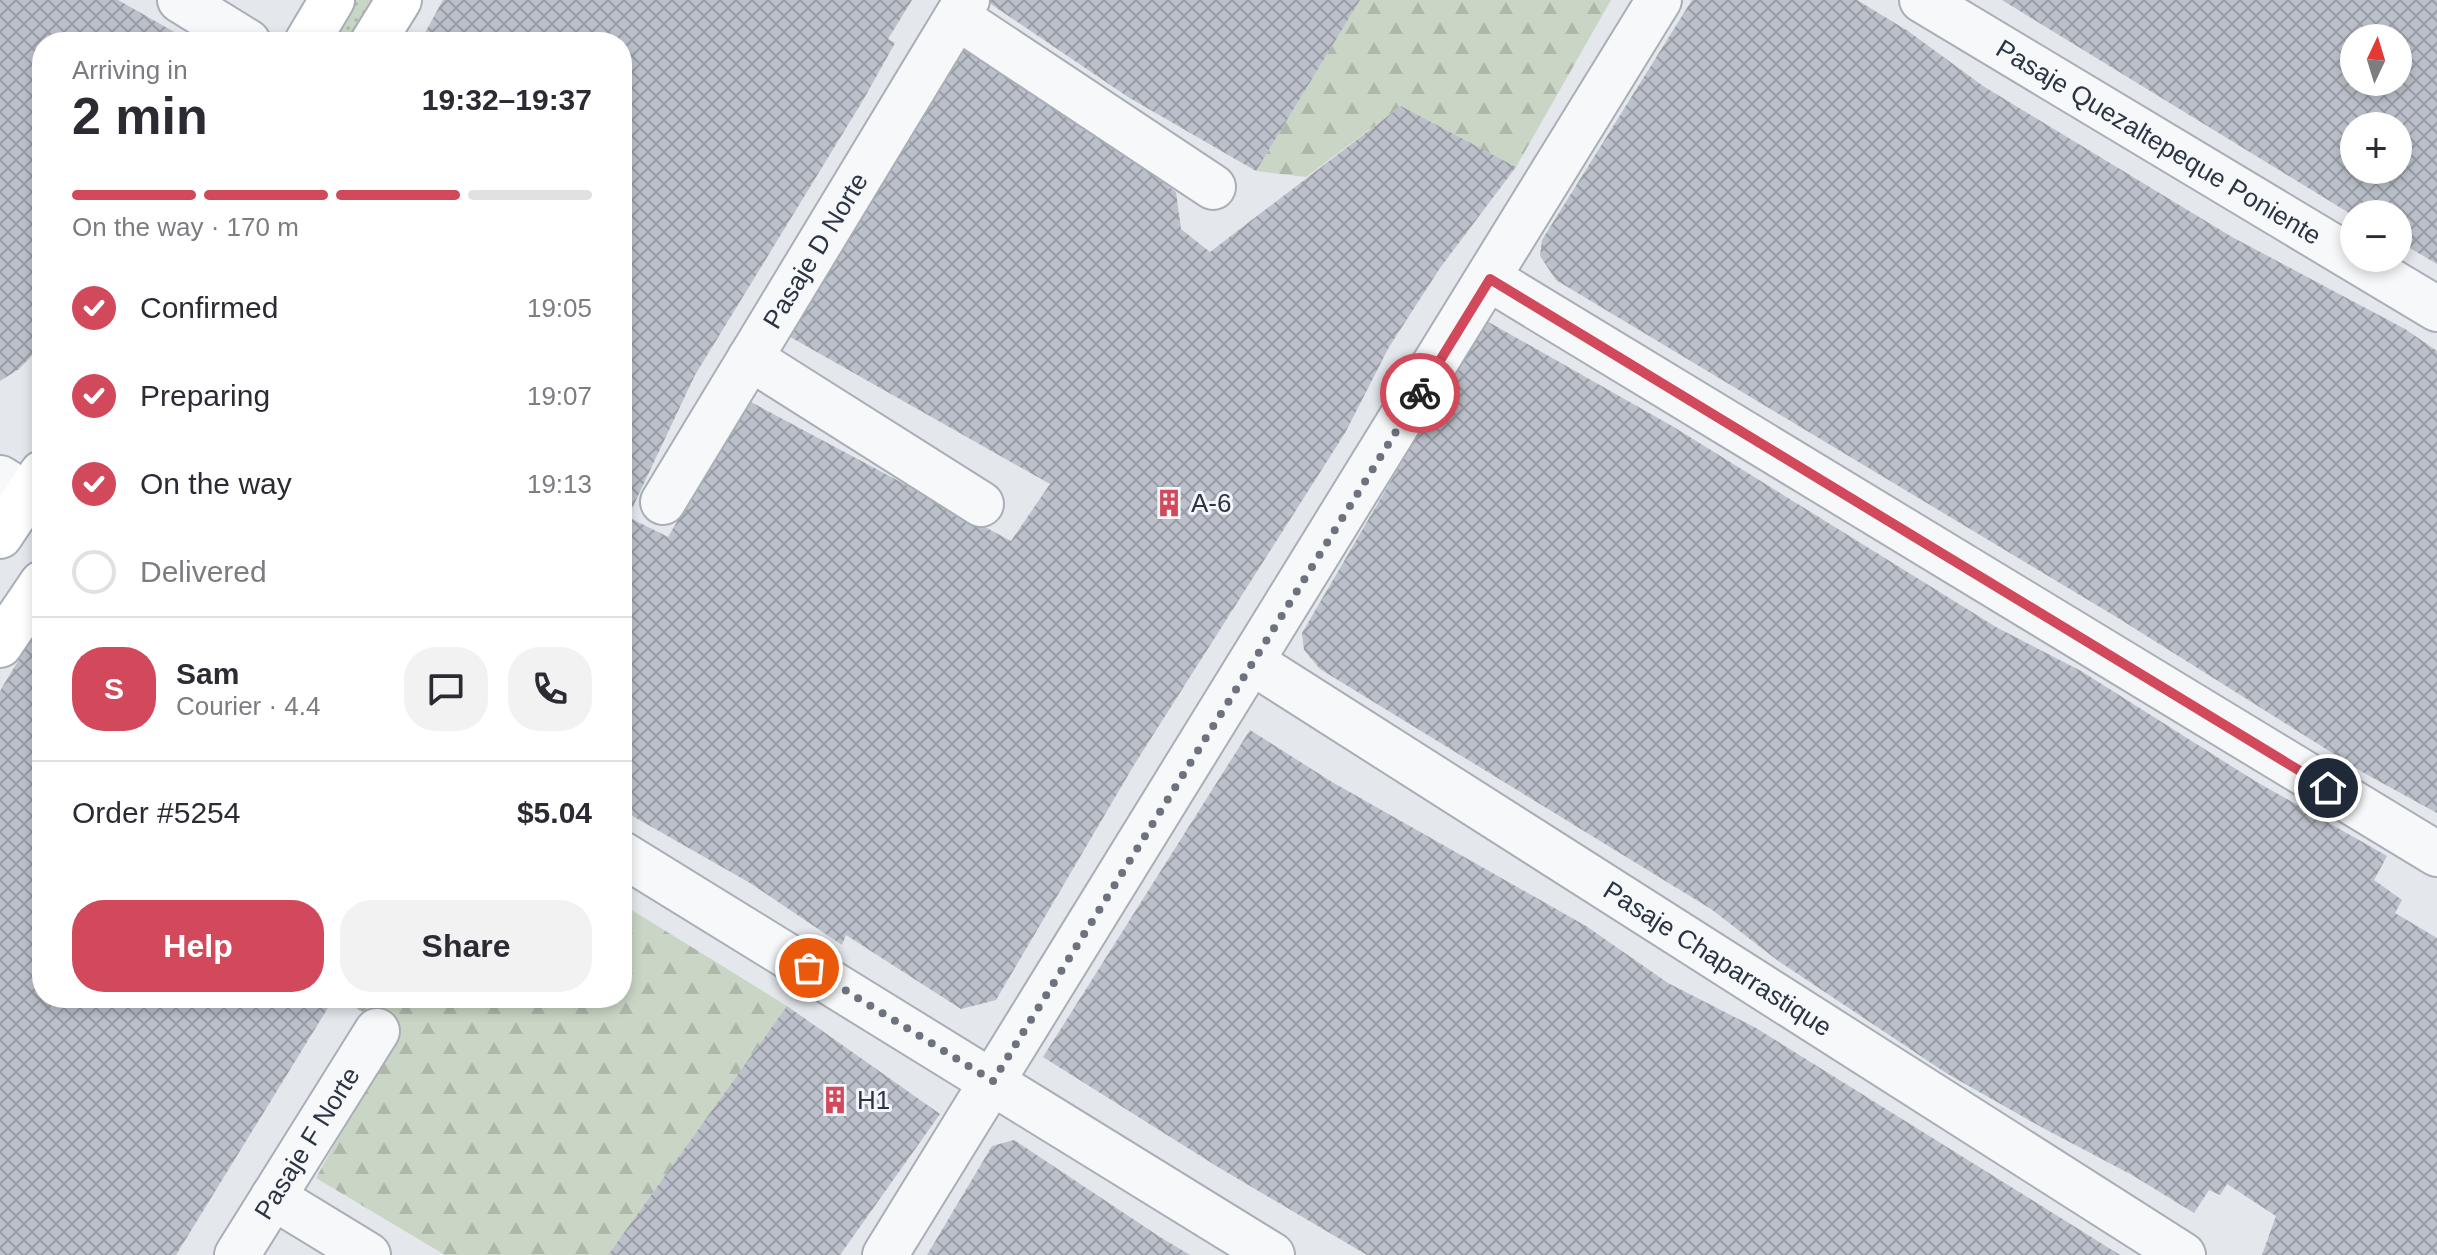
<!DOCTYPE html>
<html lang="en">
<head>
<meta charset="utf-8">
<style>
	:root { --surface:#fff; --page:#f2f2f3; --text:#2b2b33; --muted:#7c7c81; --line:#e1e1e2; --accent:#d1495b }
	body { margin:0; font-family:Helvetica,sans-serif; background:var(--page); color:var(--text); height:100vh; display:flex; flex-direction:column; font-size:30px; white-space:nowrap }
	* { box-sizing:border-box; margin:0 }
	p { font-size:26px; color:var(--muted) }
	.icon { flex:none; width:44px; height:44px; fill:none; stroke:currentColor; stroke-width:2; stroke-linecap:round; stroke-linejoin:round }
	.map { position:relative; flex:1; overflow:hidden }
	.sheet { position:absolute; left:32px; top:32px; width:600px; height:976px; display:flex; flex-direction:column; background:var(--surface); border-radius:32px; box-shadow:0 4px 12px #0003 }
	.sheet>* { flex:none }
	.needle { width:52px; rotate:4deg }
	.fabs { position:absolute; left:2340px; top:24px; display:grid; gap:16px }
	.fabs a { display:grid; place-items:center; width:72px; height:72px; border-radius:50%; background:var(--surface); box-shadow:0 4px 12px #0003; font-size:40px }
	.pin { position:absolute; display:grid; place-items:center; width:68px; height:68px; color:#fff; margin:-34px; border:4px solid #fff; border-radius:50%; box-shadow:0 2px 8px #0007 }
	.courier { position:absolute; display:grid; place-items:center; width:80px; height:80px; margin:-40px; border:6px solid #d1495b; border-radius:50%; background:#fff; color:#222; box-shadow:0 2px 10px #0007 }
	.summary em { font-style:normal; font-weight:600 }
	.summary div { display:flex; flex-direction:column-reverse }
	.summary { display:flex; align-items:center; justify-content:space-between; height:136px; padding:0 40px }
	h1 { font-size:52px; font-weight:600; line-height:60px }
	.bar { display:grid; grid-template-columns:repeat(4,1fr); gap:12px 8px; align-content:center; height:96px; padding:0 40px }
	.bar i { height:10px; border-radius:6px; background:var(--line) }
	.bar .on { background:var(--accent) }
	.bar p { grid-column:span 4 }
	.line { display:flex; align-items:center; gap:20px; padding:0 40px; border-top:2px solid var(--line) }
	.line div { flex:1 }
	.round { display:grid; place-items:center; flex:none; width:84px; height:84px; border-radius:32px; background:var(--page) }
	ol { padding:0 40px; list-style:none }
	li { display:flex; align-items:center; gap:24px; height:88px }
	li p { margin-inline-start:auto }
	li .icon { padding:8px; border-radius:50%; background:var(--accent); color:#fff; stroke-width:4 }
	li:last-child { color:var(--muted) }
	li i { width:44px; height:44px; border:4px solid var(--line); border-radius:50% }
	.primary-button { display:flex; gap:16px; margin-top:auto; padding:16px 40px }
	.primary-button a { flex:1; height:92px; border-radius:32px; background:var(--accent); color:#fff; font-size:32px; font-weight:600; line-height:92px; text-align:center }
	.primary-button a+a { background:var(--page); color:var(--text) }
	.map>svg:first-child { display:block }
</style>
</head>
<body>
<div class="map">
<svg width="2437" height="1255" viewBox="0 0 2437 1255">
	<defs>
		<pattern id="grass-dots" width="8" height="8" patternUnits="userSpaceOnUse" patternTransform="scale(2)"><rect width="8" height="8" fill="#c9d6c5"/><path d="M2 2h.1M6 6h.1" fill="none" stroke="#adb8ab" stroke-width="1.8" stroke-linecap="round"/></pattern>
		<pattern id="forest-firs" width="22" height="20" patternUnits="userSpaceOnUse" patternTransform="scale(2)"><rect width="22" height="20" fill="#c9d6c5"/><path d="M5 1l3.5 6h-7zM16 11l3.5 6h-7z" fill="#adb8ab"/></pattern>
		<pattern id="building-cross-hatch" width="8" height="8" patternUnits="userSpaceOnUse" patternTransform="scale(2)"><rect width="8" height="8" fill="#bbc0ca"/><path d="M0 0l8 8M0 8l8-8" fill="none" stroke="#989da6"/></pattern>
	</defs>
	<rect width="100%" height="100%" fill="#e4e7ec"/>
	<path fill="url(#grass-dots)" d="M350 0H382L357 42H329Z"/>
	<g fill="url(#forest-firs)">
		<path d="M1360 0H1611L1516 167 1401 106 1306 177 1256 171Z"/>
		<path d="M622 904 787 1006 608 1255H445L316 1178 398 1031 337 998H622Z"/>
	</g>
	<g fill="url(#building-cross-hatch)" fill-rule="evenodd">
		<path d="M0 0H118L192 42H42V345L19 369 0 381Z"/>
		<path d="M443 0H912L888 39 895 43 862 102 695 375 628 517 668 537 749 401 1011 541 1050 484 785 334 962 49 1103 139 1176 192 1181 229 1210 252 1401 106 1516 167 1440 268 1389 347 1345 433 1134 765 996 1000 961 1009 846 935 842 945 750 883 622 810V42H420Z"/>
		<path d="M985 0H1360L1256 171 1128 97Z"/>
		<path d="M1692 0H1857L1908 31 1983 86 2232 237 2405 329 2437 351V813L2364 773 2118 618 1556 280 1540 256 1542 240Z"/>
		<path d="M2002 0H2437V264L2398 241V214L2354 216ZM2354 38H2398V82H2354ZM2354 126H2398V170H2354Z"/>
		<path d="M1485 320 1672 426 1996 627 2081 671 2255 781 2387 856 2374 880 2402 900 2395 913 2437 938V1255H2262L2276 1216 2227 1184 2220 1195 2209 1190 2194 1213 2132 1175 2043 1128 1946 1073 1777 960 1711 909 1320 669 1304 650 1302 633Z"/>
		<path d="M42 621V998H334L176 1255H0V691Z"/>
		<path d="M1250 730 1332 782 1586 926 1668 983 1756 1028 2120 1255H1367L1218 1167 1043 1057Z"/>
		<path d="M787 1006 940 1114 840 1255H608Z"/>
		<path d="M1014 1140 1160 1237 1190 1255H927L992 1146Z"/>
	</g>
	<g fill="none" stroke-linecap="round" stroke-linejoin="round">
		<defs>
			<g id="minor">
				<path d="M180 0 248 42"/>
				<path id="s1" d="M1922 0 2437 309"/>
				<path d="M957 17 1213 187"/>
				<path d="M1490 279 2437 854"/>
				<path d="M750 358 981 504"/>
				<path id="s2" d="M663 502 967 0"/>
				<path id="s3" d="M1252 662 2183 1255"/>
				<path d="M273 1197 368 1255"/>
				<path id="s4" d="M237 1255 377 1031"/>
				<path d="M885 1255 1659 0"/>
			</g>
			<g id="tertiary">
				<path d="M0 478 42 504"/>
				<path d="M622 854 1272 1255"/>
			</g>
			<g id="secondary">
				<path d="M307 42 332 0"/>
				<path d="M373 42 399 0"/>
				<path d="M0 536 42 473"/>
				<path d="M0 645 42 583"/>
			</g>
		</defs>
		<use href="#minor" stroke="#a9aeb7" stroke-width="48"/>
		<use href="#tertiary" stroke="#a9aeb7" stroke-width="48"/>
		<use href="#secondary" stroke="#a9aeb7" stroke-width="48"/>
		<use href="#minor" stroke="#f7f8fa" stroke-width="44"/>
		<use href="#tertiary" stroke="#f7f8fa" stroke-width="44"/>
		<use href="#secondary" stroke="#fff" stroke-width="44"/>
	</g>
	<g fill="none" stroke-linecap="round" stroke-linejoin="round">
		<path stroke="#6c737f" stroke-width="8" stroke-dasharray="0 14.4" d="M809 968 993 1081 1420 393"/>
		<path stroke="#d1495b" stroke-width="10" d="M1420 393 1490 279 2328 788"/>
	</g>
	<defs>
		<symbol id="building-bare" viewBox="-9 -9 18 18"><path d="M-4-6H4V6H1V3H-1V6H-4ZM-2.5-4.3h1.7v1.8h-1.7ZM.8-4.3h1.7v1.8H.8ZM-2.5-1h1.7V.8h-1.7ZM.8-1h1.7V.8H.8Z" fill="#d1495b" stroke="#f4f6f9" stroke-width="2.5" paint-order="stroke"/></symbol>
	</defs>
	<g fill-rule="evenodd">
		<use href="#building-bare" x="1149" y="483" width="40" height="40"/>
		<use href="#building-bare" x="815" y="1080" width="40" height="40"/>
	</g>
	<g text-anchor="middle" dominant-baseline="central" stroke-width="6" stroke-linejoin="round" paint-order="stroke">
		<g font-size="26" fill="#2b3445" stroke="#f4f6f9">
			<text stroke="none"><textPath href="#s1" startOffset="276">Pasaje Quezaltepeque Poniente</textPath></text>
			<text stroke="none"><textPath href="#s2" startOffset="294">Pasaje D Norte</textPath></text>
			<text stroke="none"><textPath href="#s3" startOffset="552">Pasaje Chaparrastique</textPath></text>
			<text stroke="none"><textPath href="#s4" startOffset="132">Pasaje F Norte</textPath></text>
		</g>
		<g font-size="26" fill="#2b3445" stroke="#f4f6f9" text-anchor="start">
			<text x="1191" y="503">A-6</text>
			<text x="857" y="1100">H1</text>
		</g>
	</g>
</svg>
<div class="fabs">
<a><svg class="needle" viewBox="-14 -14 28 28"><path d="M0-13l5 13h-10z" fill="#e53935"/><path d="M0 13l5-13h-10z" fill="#7c7c81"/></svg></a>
<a>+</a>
<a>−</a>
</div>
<div class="pin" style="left:809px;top:968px;background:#ea580c"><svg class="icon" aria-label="bag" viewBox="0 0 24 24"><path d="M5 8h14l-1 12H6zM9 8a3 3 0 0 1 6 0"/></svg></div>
<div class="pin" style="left:2328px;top:788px;background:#1f2937"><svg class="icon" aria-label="home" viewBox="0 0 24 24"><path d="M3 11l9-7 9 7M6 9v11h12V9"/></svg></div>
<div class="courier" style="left:1420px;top:393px"><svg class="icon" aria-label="bike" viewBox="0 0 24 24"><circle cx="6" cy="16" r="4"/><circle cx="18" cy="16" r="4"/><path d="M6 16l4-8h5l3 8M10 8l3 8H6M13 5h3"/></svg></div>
<section class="sheet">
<div class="summary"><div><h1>2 min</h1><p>Arriving in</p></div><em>19:32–19:37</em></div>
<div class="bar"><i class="on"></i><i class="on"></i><i class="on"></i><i></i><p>On the way · 170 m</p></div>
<ol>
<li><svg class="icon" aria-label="check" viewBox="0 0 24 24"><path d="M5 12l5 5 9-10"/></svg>Confirmed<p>19:05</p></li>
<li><svg class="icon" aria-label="check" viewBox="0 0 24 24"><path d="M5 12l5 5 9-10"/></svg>Preparing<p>19:07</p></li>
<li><svg class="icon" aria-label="check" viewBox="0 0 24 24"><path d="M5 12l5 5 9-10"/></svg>On the way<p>19:13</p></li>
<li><i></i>Delivered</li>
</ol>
<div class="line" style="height:144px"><b class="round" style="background:var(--accent);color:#fff">S</b><div><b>Sam</b><p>Courier · 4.4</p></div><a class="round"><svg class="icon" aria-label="chat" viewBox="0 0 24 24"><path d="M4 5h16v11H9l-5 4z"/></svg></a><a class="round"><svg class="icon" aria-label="phone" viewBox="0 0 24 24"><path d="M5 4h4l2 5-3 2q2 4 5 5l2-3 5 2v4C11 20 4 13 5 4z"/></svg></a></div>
<div class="line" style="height:104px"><div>Order #5254</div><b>$5.04</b></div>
<div class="primary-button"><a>Help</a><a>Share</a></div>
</section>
</div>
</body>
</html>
